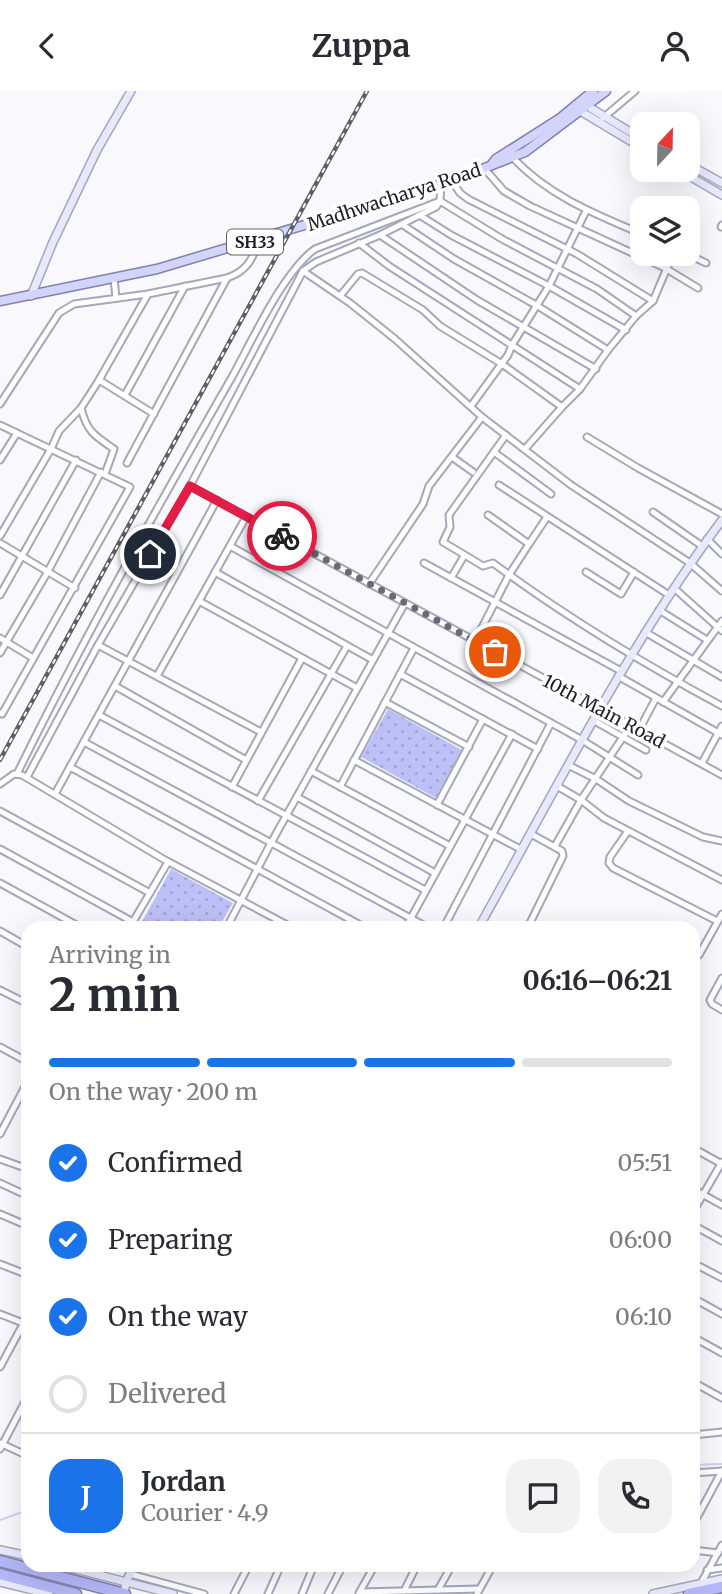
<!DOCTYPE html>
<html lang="en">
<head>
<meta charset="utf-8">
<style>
	:root { --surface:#fff; --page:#f2f2f3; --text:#2b2b33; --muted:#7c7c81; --line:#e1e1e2; --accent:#1a73e8 }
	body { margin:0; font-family:Merriweather,serif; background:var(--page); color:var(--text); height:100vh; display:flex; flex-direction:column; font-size:26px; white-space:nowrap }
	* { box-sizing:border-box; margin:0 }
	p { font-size:23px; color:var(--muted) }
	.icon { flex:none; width:38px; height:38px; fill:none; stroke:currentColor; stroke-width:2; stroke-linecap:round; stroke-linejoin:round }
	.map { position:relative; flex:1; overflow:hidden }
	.side { position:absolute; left:21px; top:830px; width:679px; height:651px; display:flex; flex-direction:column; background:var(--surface); border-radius:21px; box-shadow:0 7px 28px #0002 }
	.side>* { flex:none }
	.needle { width:46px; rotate:22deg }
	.tools { position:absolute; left:630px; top:21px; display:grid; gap:14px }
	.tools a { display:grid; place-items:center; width:70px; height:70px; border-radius:14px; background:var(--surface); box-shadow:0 7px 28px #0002; font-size:35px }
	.pin { position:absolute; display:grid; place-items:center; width:60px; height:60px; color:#fff; margin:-30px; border:4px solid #fff; border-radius:50%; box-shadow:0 2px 7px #0007 }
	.courier { position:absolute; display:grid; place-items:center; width:70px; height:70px; margin:-35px; border:5px solid #e11d48; border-radius:50%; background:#fff; color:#222; box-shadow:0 2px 9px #0007 }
	.summary em { font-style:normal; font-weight:700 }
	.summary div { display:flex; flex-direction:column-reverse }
	.summary { display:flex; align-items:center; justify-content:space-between; height:119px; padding:0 28px }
	h1 { font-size:46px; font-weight:700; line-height:52px }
	.bar { display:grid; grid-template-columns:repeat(4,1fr); gap:10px 7px; align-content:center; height:84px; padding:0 28px }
	.bar i { height:9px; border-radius:5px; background:var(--line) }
	.bar .selected { background:var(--accent) }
	.bar p { grid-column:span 4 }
	.line { display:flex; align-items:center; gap:18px; padding:0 28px; border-top:2px solid var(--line) }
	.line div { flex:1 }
	.round { display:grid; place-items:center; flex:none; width:74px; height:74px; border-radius:21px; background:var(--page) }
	ol { padding:0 28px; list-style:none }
	li { display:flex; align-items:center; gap:21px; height:77px }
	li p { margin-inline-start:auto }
	li .icon { padding:7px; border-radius:50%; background:var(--accent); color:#fff; stroke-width:4 }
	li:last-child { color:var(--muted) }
	li i { width:38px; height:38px; border:4px solid var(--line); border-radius:50% }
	header { display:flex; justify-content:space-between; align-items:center; height:91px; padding:0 28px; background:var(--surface); font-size:32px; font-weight:700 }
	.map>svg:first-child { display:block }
</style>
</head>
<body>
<header><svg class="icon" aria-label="back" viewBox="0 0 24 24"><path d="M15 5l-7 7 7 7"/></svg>Zuppa<svg class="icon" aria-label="person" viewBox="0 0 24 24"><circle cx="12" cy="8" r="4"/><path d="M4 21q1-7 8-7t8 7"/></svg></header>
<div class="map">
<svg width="722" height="1503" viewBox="0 0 722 1503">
	<defs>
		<pattern id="grass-dots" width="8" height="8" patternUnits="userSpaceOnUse" patternTransform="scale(1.75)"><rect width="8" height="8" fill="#bcc0f6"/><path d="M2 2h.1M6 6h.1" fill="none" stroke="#a1a5d3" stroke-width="1.8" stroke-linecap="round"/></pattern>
	</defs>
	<rect width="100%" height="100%" fill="#f8f8fd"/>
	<g fill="url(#grass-dots)">
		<path d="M388 618 462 659 436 707 361 666Z"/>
		<path d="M171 778 233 812 219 836H139Z"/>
	</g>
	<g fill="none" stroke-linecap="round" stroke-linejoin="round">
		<g stroke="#ced1f3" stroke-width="2">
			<path d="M693 1374 722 1373"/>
			<path d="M0 1429 28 1419"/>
		</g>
		<defs>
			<g id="street">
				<path d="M603 27 635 0"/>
				<path d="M513 67C549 105 595 123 642 143"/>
				<path d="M484 77 504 100 530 115 665 177 698 197"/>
				<path d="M452 90 460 102 468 108 577 163 653 210"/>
				<path d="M421 125 451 144 549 195 626 239"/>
				<path d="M403 134 454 168 536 214 608 259"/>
				<path d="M721 136 722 134"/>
				<path d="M380 144 477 209 596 278"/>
				<path d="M359 152 389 175 580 298"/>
				<path d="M687 163 706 172"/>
				<path d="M303 180 350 212 395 248 482 326 571 394 690 472 722 500"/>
				<path d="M114 187 116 207"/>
				<path d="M148 203 99 289 154 323"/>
				<path d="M340 205 358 183 362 182 423 219 440 235 502 273 562 316 580 298 608 259 636 225 653 210 673 163"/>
				<path d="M125 304 185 195"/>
				<path d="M0 313 59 222 74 213 148 203 227 187C247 180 253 168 259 149"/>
				<path d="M471 315 508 264 512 254 549 195 586 120"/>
				<path d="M81 317C87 341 95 345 114 358L105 383"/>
				<path d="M0 334 130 396 2 623 0 622"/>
				<path d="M506 344 449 424 450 436 443 451 483 475 493 472C566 526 642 572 722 615"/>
				<path d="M587 346 638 377 722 423"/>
				<path d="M525 358 562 316"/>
				<path d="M494 361 551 403"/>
				<path d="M452 366 473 381"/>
				<path d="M0 369 17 342"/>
				<path d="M127 372 227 187"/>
				<path d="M499 394 669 504"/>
				<path d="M190 395 722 684"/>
				<path d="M653 421 702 455"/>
				<path d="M0 445 51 358 59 340 81 317 101 286"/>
				<path d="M707 448 722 463"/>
				<path d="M0 452 75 497"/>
				<path d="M529 453 547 426"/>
				<path d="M230 455 582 649 638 684"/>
				<path d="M424 472 621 580"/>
				<path d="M215 481 373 569"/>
				<path d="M586 481 621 503 634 481"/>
				<path d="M451 487 464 465"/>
				<path d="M369 493 423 413 429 395 482 326"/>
				<path d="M674 497 722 540"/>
				<path d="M0 504 76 369"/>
				<path d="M199 510 357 597"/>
				<path d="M659 519 707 549"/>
				<path d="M645 541 722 586"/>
				<path d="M0 547 33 567"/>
				<path d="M475 550 509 484 529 453 488 424"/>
				<path d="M98 554 261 641"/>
				<path d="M0 562 47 482 101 381"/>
				<path d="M400 583 538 658"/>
				<path d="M157 585 246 426"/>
				<path d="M618 585 722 644"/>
				<path d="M115 595 246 669"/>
				<path d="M385 611 469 656"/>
				<path d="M663 611 722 530"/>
				<path d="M99 624 425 799"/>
				<path d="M593 629 646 659"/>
				<path d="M639 639 656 607"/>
				<path d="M84 651 427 836"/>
				<path d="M354 669 522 759"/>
				<path d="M702 672 722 635"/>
				<path d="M568 674 596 688 629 710 703 746 722 750"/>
				<path d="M70 676 364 836"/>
				<path d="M311 680 450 755"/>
				<path d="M17 683C83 548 157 417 232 286 252 250 283 181 315 158L440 110 502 148 597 198 636 225"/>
				<path d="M27 686 98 554 190 395 303 180 316 171 380 144 436 116 440 110 441 94"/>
				<path d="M0 693 14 683 22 684 165 769 291 836"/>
				<path d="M557 695 581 709 604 727 722 789"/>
				<path d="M232 696 302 567"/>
				<path d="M340 696 414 557"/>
				<path d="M55 703 217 409"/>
				<path d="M297 706 435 782"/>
				<path d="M258 710 347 555"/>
				<path d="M437 714 483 628"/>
				<path d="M0 720 150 802"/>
				<path d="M628 740 610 766 609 772 613 777 717 830"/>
				<path d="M555 755 581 709 631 634"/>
				<path d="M0 758 133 831"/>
				<path d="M0 792 80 836"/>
				<path d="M130 836 168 771"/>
				<path d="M227 836 271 752 405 512"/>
				<path d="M406 836 512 643"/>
				<path d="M444 836 551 632"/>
				<path d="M528 836 563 765 562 760 531 743"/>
				<path d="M0 840 28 856"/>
				<path d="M699 864 722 823"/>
				<path d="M722 887 710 909 712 913 722 919"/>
				<path d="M0 899 28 913"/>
				<path d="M0 956 28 971"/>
				<path d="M0 1043 28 990"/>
				<path d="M693 1057 722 1073"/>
				<path d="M0 1068 28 1078"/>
				<path d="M0 1092 28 1105"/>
				<path d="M693 1098 722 1114"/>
				<path d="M693 1121 722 1071"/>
				<path d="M0 1123 28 1135"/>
				<path d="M693 1134 722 1150"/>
				<path d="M693 1172 722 1187"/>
				<path d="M0 1173 28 1184"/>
				<path d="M693 1207 722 1223"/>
				<path d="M0 1223 28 1234"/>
				<path d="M693 1246 722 1262"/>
				<path d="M0 1276 28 1224"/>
				<path d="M693 1291 722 1307"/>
				<path d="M693 1344 722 1341"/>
				<path d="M0 1352 28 1365"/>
				<path d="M0 1358 28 1305"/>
				<path d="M693 1382 722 1380"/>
				<path d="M693 1434 722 1380"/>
				<path d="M693 1459 718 1462"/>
				<path d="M328 1474 340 1479"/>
				<path d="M707 1479 722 1477"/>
				<path d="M130 1483 204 1503"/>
				<path d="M700 1494 722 1454"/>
				<path d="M438 1499 452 1474"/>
				<path d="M404 1500 417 1474"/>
				<path d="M360 1501 479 1498"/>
				<path d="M359 1502 375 1474"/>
				<path d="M234 1503 249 1474"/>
				<path d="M268 1503 281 1474"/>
				<path d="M302 1503 314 1474"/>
				<path d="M328 1503 343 1474"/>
				<path d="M477 1503 493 1474"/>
			</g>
			<g id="secondary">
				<path d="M584 13 642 48"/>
				<path d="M577 18 642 57"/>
				<path d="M688 73 722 92"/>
				<path d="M679 79 722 104"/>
				<path d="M31 205 53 151 97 59 131 0"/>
				<path d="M479 836C556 698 627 556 722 429"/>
				<path d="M0 1459 28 1465"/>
				<path d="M60 1474 173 1503"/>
				<path d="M0 1491 49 1503"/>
				<path d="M124 1503 126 1491 134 1474"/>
				<path d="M653 1503 722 1488"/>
			</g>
			<g id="primary">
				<path d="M492 73 496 68 559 28 593 0"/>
				<path d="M0 210 157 178 452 90 525 61 606 0"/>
			</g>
			<g id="highway">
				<path d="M0 1470 125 1503"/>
				<path d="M0 1483 76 1503"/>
				<path d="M689 1503 722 1496"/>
			</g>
		</defs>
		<use href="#street" stroke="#a5a7bd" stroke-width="9"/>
		<use href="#secondary" stroke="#a5a7bd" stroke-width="10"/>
		<use href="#primary" stroke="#8082ae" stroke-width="11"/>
		<use href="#highway" stroke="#8082ae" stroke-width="13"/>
		<use href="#street" stroke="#fff" stroke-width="5"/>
		<use href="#secondary" stroke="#e8e9fd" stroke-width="7"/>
		<use href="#primary" stroke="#d2d4fa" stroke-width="8"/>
		<use href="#highway" stroke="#b4b7f7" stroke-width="10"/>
		<defs>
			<path id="rail" d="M0 669 367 0"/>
		</defs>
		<use href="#rail" stroke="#5e5e65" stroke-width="4.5"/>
		<use href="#rail" stroke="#fff" stroke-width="2" stroke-dasharray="5" stroke-linecap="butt"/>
	</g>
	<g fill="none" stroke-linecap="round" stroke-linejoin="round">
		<path stroke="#6a6b72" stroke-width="7" stroke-dasharray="0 12.6" d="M282 445 495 561"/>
		<path stroke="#e11d48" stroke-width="9" d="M150 463 190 395 282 445"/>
	</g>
	<g text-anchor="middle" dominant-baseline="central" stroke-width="7" stroke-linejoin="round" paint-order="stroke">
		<rect fill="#fff" stroke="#626268" stroke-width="2" x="227" y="138.5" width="56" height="25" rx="5"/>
		<g font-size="16" font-weight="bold" fill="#1e1f27">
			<text x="255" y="151">SH33</text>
		</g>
		<g font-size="18" fill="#1e1f27" stroke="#fff">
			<text transform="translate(394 106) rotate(-18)">Madhwacharya Road</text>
			<text transform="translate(604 620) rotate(28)">10th Main Road</text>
		</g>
	</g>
</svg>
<div class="tools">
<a><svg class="needle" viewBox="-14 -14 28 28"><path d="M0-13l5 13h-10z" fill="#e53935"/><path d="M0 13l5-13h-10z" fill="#7c7c81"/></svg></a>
<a><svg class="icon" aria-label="layers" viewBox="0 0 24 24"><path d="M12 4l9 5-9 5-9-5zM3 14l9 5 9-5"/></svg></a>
</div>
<div class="pin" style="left:495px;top:561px;background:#ea580c"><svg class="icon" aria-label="bag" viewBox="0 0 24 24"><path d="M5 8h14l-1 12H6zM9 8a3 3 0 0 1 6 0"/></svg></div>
<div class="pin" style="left:150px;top:463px;background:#1f2937"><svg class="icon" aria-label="home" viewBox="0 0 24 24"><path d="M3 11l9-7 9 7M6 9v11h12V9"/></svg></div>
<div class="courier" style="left:282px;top:445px"><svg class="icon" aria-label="bike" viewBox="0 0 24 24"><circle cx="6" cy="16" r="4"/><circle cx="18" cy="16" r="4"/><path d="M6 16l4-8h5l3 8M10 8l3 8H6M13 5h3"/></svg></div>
<section class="side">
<div class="summary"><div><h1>2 min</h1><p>Arriving in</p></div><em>06:16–06:21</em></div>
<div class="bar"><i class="selected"></i><i class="selected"></i><i class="selected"></i><i></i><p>On the way · 200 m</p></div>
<ol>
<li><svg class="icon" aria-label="check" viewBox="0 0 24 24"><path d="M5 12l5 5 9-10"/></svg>Confirmed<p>05:51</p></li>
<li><svg class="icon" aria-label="check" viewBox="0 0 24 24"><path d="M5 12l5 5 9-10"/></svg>Preparing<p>06:00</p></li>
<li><svg class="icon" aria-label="check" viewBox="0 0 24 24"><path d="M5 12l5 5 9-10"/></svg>On the way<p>06:10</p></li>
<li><i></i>Delivered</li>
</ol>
<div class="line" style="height:126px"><b class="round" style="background:var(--accent);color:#fff">J</b><div><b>Jordan</b><p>Courier · 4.9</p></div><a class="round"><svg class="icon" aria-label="chat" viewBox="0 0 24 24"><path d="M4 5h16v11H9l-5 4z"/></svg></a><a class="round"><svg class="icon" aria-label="phone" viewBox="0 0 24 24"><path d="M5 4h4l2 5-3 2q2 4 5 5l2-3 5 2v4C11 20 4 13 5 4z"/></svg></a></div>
</section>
</div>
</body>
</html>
